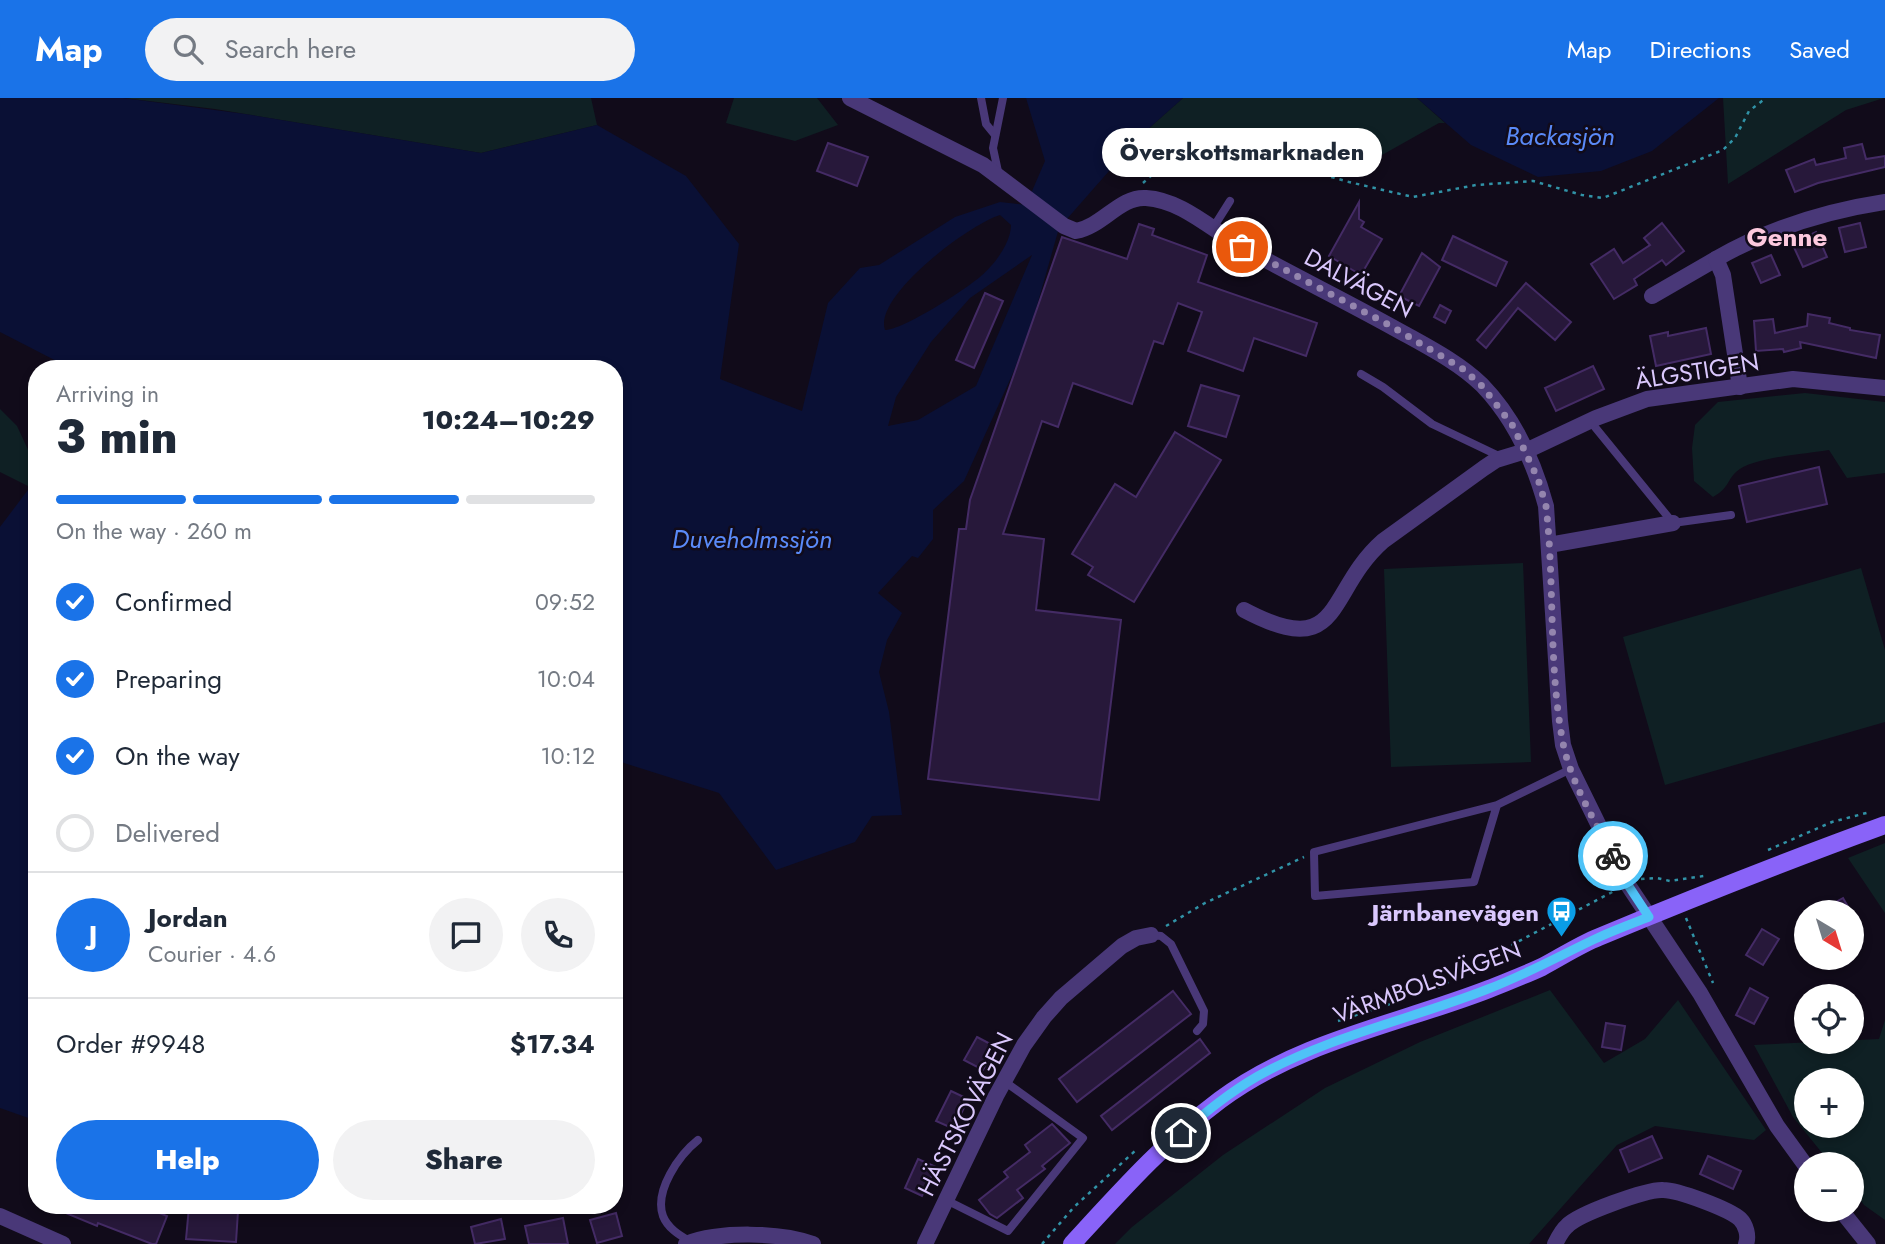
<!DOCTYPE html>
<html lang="en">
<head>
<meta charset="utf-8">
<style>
	:root { --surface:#fff; --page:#f2f2f3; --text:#1f2937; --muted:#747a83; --line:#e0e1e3; --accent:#1a73e8 }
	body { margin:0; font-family:Jost,sans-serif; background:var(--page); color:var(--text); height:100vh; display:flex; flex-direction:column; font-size:26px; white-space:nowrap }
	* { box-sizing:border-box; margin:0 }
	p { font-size:23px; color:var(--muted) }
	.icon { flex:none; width:38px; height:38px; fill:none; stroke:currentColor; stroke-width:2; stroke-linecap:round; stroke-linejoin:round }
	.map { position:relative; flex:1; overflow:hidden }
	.sheet { position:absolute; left:28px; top:262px; width:595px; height:854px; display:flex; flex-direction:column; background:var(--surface); border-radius:28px; box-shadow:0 4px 10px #0003 }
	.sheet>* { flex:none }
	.needle { width:46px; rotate:142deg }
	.controls { position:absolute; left:1794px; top:802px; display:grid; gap:14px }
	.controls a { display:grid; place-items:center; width:70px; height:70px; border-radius:50%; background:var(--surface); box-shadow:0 4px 10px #0003; font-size:35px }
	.pin { position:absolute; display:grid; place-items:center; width:60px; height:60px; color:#fff; margin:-30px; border:4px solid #fff; border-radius:50%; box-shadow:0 2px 7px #0007 }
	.courier { position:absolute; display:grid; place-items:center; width:70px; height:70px; margin:-35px; border:5px solid #4fc3f7; border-radius:50%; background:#fff; color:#222; box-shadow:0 2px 9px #0007 }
	.bubble { position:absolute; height:49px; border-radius:24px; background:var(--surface); box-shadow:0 4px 10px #0003; font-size:23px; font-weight:800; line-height:49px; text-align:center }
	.headline em { font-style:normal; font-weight:800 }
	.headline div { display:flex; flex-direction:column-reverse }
	.headline { display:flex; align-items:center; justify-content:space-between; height:119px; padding:0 28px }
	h1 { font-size:46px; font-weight:800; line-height:52px }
	.bar { display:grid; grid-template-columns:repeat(4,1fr); gap:10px 7px; align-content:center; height:84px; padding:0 28px }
	.bar i { height:9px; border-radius:5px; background:var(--line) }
	.bar .selected { background:var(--accent) }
	.bar p { grid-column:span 4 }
	.line { display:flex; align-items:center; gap:18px; padding:0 28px; border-top:2px solid var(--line) }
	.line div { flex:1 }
	.round { display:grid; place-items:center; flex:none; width:74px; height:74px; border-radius:37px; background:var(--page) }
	ol { padding:0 28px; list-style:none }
	li { display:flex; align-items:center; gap:21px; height:77px }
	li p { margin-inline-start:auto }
	li .icon { padding:7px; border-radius:50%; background:var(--accent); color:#fff; stroke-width:4 }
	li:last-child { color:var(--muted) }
	li i { width:38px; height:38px; border:4px solid var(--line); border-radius:50% }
	.action { display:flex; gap:14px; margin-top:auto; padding:14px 28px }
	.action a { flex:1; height:80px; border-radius:42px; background:var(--accent); color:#fff; font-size:28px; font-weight:800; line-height:80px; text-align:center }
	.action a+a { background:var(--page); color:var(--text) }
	header { display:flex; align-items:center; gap:42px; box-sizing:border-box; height:98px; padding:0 35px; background:var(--accent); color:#fff }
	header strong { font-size:33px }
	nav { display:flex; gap:38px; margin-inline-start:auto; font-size:24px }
	.search { width:490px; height:63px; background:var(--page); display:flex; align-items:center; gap:18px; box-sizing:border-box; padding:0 24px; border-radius:38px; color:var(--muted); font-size:26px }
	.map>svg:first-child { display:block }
</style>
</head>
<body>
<header>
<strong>Map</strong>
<div class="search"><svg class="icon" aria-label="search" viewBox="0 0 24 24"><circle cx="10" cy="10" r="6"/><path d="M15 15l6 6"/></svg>Search here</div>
<nav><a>Map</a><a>Directions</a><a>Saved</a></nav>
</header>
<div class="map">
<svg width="1885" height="1146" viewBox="0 0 1885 1146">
	<rect width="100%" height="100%" fill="#110b1a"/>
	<g fill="#0f2024" fill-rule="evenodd">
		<path d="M124 0H591L597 27 481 55 215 11Z"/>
		<path d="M734 0H817L838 27 795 43 726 25Z"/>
		<path d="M1183 0H1417L1445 25H1439L1350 75 1118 65 1138 40Z"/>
		<path d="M1723 0H1884L1846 12 1728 86Z"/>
		<path d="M1805 295 1885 304V375L1847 380 1829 352C1806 356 1752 359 1736 374 1726 384 1729 390 1713 399L1694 383 1692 350 1695 327 1718 304Z"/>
		<path d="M0 311 17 328 37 371V380L30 389 0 374Z"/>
		<path d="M1523 465 1531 664 1391 669 1384 471Z"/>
		<path d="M1861 470 1885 552V624L1665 687 1623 539Z"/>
		<path d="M1885 745V815L1848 760Z"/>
		<path d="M1550 892 1604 965 1645 941 1678 902 1766 1032 1754 1042 1655 1028 1617 1047 1529 1146H1115L1132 1129 1223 1057 1325 990 1420 944Z"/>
		<path d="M1885 922V1122L1864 1107 1852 1091V1066H1831L1793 1019 1754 947 1879 941ZM1806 982H1852V1027H1806Z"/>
	</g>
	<g fill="#0a1035" fill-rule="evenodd">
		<path d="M0 0H123L245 16 481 55 597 27 686 78 739 146 720 281 802 313 828 205 860 170 879 167 955 119 1000 104 1026 107 1045 63 1026 0H1183L1138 40 1059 130 1032 225 1013 275 964 383 933 412V441L918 460 912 458 878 495 902 515 887 542 879 574 889 614 902 717 872 718 855 744 776 772 719 695 624 665 614 658V271H72L0 234ZM1000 117 1011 127C1011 145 994 167 981 178 965 192 903 232 885 232 873 198 970 126 1000 117ZM1032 157 976 288 918 322 888 328 896 299 931 244 970 200Z"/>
		<path d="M1417 0H1719L1652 53 1601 73 1538 79 1471 47Z"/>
		<path d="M37 380V1023L0 1010V429Z"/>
	</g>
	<g fill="#27183a" stroke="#442b65" stroke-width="2">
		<path d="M828 45 868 59 857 88 817 73Z"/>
		<path d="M1862 46 1866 61 1885 58V69L1818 85 1795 94 1786 72 1814 61 1816 67 1846 60 1844 50Z"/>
		<path d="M1359 104V121L1364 124 1361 129 1382 141 1361 177 1329 158Z"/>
		<path d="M1662 125 1684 153 1666 167 1662 162 1634 181 1637 187 1614 201 1591 166 1614 151 1623 165 1650 147 1644 140Z"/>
		<path d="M1860 125 1866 149 1845 154 1839 130Z"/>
		<path d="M1139 126 1154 131 1152 137 1207 157 1198 184 1317 225 1306 258 1254 240 1243 273 1188 253 1202 214 1178 205 1163 246 1154 243 1132 306 1073 285 1058 329 1042 323 1003 436 1044 441 1036 512 1121 522 1099 702 928 681 959 431H966L970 402 1062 139 1127 161Z"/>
		<path d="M1816 134 1827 159 1803 169 1792 145Z"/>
		<path d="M1453 138 1507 164 1496 188 1442 162Z"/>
		<path d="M1422 155 1440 169 1419 208 1399 198Z"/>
		<path d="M1771 157 1780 177 1761 185 1752 165Z"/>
		<path d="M1526 185 1571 224 1555 242 1518 210 1486 250 1477 242Z"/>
		<path d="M985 195 1003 203 974 270 956 262Z"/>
		<path d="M1440 207 1451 213 1445 225 1434 219Z"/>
		<path d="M1808 216 1830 220 1829 225 1850 230V232L1880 237 1876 260 1800 244 1801 250 1784 254 1783 251 1756 253 1754 223 1773 221 1775 235 1807 228Z"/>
		<path d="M1706 230 1711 256 1656 268 1650 238 1668 234V238Z"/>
		<path d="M1593 268 1604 291 1556 313 1545 290Z"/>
		<path d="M1201 287 1239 298 1226 339 1188 328Z"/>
		<path d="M1175 334 1221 362 1134 504 1088 477 1093 469 1072 456 1115 386 1136 399Z"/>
		<path d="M1819 369 1827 406 1747 424 1739 388Z"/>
		<path d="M1843 800 1851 814H1818Z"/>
		<path d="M1762 831 1779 841 1763 867 1746 857Z"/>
		<path d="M1750 890 1768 900 1754 926 1736 917Z"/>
		<path d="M1173 893 1191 916 1077 1004 1059 981Z"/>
		<path d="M1606 925 1625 928 1621 952 1602 949Z"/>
		<path d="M977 939 996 949 983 972 964 962Z"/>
		<path d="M1200 941 1210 955 1112 1032 1101 1018Z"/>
		<path d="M951 993 968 1001 954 1031 936 1023Z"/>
		<path d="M1052 1026 1070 1045 1042 1068 1045 1071 1017 1092 1023 1100 997 1120 990 1116 979 1102 1008 1079 1004 1074 1030 1054 1025 1047Z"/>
		<path d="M1652 1038 1662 1060 1629 1074 1620 1052Z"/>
		<path d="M1708 1058 1741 1073 1733 1091 1700 1076Z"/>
		<path d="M918 1061 936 1069 922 1098 905 1090Z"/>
		<path d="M49 1108H142L167 1118 156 1146H152L98 1125 97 1128Z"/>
		<path d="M189 1109 238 1113 236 1144 186 1141Z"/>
		<path d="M616 1115 622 1138 597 1145 590 1122Z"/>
		<path d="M563 1120 568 1146H529L525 1128Z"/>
		<path d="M501 1121 505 1141 475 1146 471 1129Z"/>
	</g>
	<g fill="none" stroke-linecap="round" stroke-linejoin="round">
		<g stroke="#3193a7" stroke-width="2.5" stroke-dasharray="3.5 5" stroke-linecap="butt">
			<path d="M1143 85 1173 58 1188 50H1207L1300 70 1349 84 1413 99 1476 87 1533 83 1582 97 1603 100 1723 52 1735 40 1749 13 1766 0"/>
			<path d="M1768 752 1832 724 1870 714"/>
			<path d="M1641 781 1657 780 1670 783 1704 778"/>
			<path d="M1686 820 1713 885"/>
			<path d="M1166 828 1205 805 1304 759"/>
			<path d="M1438 890 1504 851 1616 792"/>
			<path d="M1338 923 1402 902"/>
			<path d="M1042 1146 1074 1109 1136 1052"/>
		</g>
		<g stroke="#493878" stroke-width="8">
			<path d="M981 0 986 26 995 37"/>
			<path d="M999 78 993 50 1003 0"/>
			<path d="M1213 130 1230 103"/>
			<path d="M1361 276 1383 289 1432 326 1499 358"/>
			<path d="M1590 323 1673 425 1731 417"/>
			<path d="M1497 707 1314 754 1315 798 1474 784 1497 707 1571 671"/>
			<path d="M1151 837 1161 838 1171 846 1204 913 1203 926 1197 933"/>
			<path d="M946 1102 1008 1133 1083 1040 1004 983"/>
			<path d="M691 1144C681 1138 668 1131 663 1118 654 1093 679 1057 698 1042"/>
		</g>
		<g stroke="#493878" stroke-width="16">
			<path d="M850 0 983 67 1064 128 1076 133C1103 128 1120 98 1146 100 1182 102 1213 133 1244 150 1296 179 1350 205 1403 235 1430 250 1459 265 1482 287 1514 320 1534 364 1546 408L1560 623 1563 647 1571 671 1628 787 1700 895 1777 1028 1806 1068"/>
			<path d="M1652 198 1716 161"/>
			<path d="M1740 289 1723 177 1716 161C1768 131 1826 113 1885 104"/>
			<path d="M1549 447 1673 425"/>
			<path d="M1244 512C1344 565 1325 494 1383 443L1484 370 1496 362 1526 353 1596 320 1647 301 1793 281 1885 290"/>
			<path d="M1840 1111 1868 1146"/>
			<path d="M0 1118 63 1146"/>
			<path d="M686 1146C720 1133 779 1134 813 1146"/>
			<path d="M925 1146 996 998 1024 947 1044 919 1061 900 1122 848 1136 840 1151 837"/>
			<path d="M1555 1146C1558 1140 1562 1132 1567 1128 1578 1116 1647 1091 1663 1092 1678 1092 1729 1111 1740 1121 1746 1127 1749 1138 1746 1146"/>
		</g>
		<path stroke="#8963f8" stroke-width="18" d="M1072 1146C1118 1096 1165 1043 1220 1002 1299 943 1399 926 1489 891 1506 884 1525 877 1542 869 1561 859 1579 847 1599 839 1693 800 1789 762 1885 727"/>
	</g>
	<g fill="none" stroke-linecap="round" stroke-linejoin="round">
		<path stroke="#9485ae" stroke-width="7" stroke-dasharray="0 12.6" d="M1242 149 1391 228 1463 271 1482 288 1513 328 1538 381 1546 408C1555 486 1548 567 1563 645 1571 685 1595 723 1613 758"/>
		<path stroke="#4fc3f7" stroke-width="9" d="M1181 1035C1206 1014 1230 994 1258 978 1330 938 1412 921 1488 891 1525 877 1559 858 1595 841 1612 833 1631 826 1649 819L1628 787 1613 758"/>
	</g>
	<defs>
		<symbol id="bus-pin" viewBox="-11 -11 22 30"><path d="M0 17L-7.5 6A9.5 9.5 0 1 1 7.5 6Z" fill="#0a9de6" stroke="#110b1a"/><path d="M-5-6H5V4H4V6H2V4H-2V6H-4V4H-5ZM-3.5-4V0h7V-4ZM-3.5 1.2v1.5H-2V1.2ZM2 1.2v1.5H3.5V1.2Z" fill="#fff"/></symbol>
	</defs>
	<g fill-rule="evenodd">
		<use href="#bus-pin" x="1544" y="796" width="35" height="47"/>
	</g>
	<g text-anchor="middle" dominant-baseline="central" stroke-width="5" stroke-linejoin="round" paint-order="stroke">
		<g font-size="24" fill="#dac7fd" stroke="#110b1a">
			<text transform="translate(1359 185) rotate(28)">DALVÄGEN</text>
			<text transform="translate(1697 273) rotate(-9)">ÄLGSTIGEN</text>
			<text transform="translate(1427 884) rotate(-20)">VÄRMBOLSVÄGEN</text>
			<text transform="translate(965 1016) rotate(-63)">HÄSTSKOVÄGEN</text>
		</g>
		<g font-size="24" font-weight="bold" fill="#dac7fd" stroke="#110b1a" text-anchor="end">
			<text x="1539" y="814">Järnbanevägen</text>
		</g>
		<g font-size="26" font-style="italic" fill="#5a8af8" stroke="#110b1a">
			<text x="1560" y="38">Backasjön</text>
			<text x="752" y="441">Duveholmssjön</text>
		</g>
		<g font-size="26" font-weight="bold" fill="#fdc9de" stroke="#110b1a">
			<text x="1787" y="139">Genne</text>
		</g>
	</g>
</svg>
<div class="controls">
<a><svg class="needle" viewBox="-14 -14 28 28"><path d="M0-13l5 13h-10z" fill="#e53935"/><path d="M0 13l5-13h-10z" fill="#747a83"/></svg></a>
<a><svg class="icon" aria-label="locate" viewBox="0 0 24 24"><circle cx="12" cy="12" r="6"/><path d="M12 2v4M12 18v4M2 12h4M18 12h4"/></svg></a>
<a>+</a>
<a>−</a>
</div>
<div class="pin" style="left:1242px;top:149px;background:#ea580c"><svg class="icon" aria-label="bag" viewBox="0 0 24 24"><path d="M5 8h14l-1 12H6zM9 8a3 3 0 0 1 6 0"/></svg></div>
<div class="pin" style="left:1181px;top:1035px;background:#1f2937"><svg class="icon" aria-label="home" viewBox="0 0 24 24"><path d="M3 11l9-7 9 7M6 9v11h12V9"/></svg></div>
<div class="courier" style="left:1613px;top:758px"><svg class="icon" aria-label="bike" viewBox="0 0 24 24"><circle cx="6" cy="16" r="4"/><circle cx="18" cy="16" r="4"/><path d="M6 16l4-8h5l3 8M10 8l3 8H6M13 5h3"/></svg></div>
<div class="bubble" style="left:1102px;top:30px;width:280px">Överskottsmarknaden</div>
<section class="sheet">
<div class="headline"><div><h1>3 min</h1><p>Arriving in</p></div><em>10:24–10:29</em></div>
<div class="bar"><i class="selected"></i><i class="selected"></i><i class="selected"></i><i></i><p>On the way · 260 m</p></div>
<ol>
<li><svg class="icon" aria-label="check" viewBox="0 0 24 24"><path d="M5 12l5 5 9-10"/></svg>Confirmed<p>09:52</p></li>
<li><svg class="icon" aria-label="check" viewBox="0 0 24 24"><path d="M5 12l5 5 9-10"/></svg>Preparing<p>10:04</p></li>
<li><svg class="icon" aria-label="check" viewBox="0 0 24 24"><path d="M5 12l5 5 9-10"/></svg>On the way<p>10:12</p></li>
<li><i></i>Delivered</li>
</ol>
<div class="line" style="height:126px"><b class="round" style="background:var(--accent);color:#fff">J</b><div><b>Jordan</b><p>Courier · 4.6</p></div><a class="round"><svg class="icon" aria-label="chat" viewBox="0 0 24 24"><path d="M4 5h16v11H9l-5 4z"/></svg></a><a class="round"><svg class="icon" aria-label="phone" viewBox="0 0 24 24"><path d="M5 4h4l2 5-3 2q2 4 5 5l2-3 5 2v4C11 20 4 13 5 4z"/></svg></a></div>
<div class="line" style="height:91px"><div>Order #9948</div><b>$17.34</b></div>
<div class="action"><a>Help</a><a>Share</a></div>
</section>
</div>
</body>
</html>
